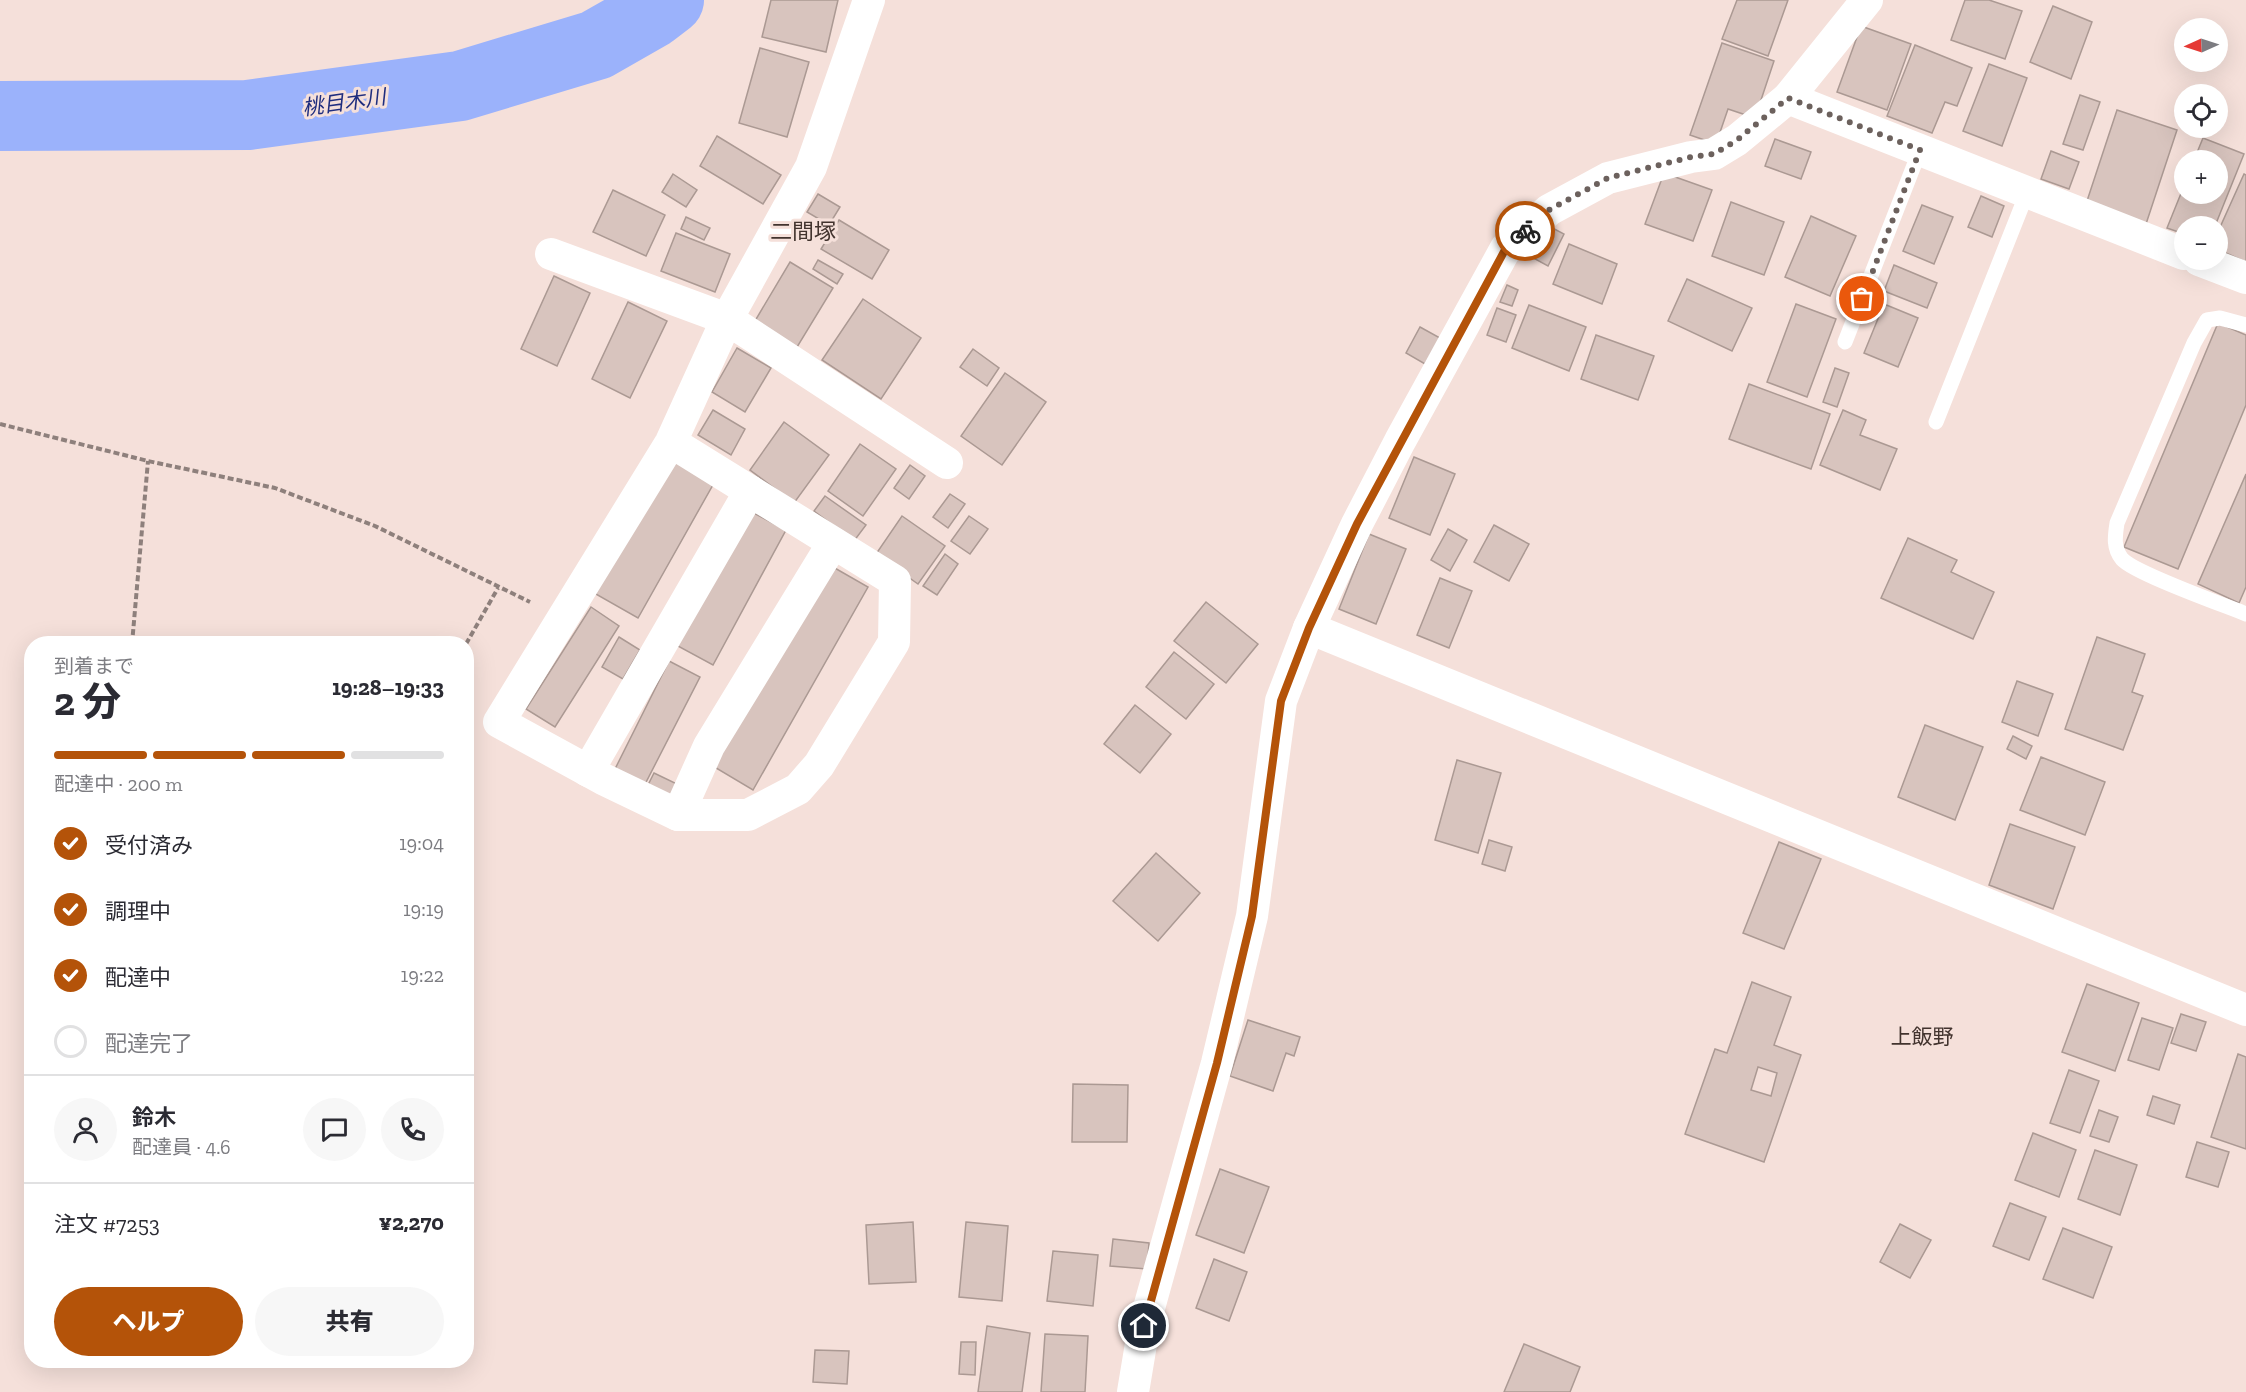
<!DOCTYPE html>
<html lang="ja">
<head>
<meta charset="utf-8">
<style>
	:root { --surface:#fff; --page:#f7f7f7; --text:#2b2b33; --muted:#7c7c81; --line:#e1e1e2; --accent:#b45309 }
	body { margin:0; font-family:"Zilla Slab","Noto Sans JP",serif; background:var(--page); color:var(--text); height:100vh; display:flex; flex-direction:column; font-size:22px; white-space:nowrap }
	* { box-sizing:border-box; margin:0 }
	p { font-size:20px; color:var(--muted) }
	.icon { flex:none; width:33px; height:33px; fill:none; stroke:currentColor; stroke-width:2; stroke-linecap:round; stroke-linejoin:round }
	.map { position:relative; flex:1; overflow:hidden }
	.side { position:absolute; left:24px; top:636px; width:450px; height:732px; display:flex; flex-direction:column; background:var(--surface); border-radius:24px; box-shadow:0 6px 24px #0002 }
	.side>* { flex:none }
	.needle { width:39px; rotate:267deg }
	.fabs { position:absolute; left:2174px; top:18px; display:grid; gap:12px }
	.fabs a { display:grid; place-items:center; width:54px; height:54px; border-radius:50%; background:var(--surface); box-shadow:0 6px 24px #0002; font-size:30px }
	.pin { position:absolute; display:grid; place-items:center; width:51px; height:51px; color:#fff; margin:-26px; border:3px solid #fff; border-radius:50%; box-shadow:0 2px 6px #0007 }
	.courier { position:absolute; display:grid; place-items:center; width:60px; height:60px; margin:-30px; border:4px solid #b45309; border-radius:50%; background:#fff; color:#222; box-shadow:0 2px 8px #0007 }
	.overview em { font-style:normal; font-weight:800 }
	.overview div { display:flex; flex-direction:column-reverse }
	.overview { display:flex; align-items:center; justify-content:space-between; height:102px; padding:0 30px }
	h1 { font-size:39px; font-weight:800; line-height:45px }
	.bar { display:grid; grid-template-columns:repeat(4,1fr); gap:9px 6px; align-content:center; height:72px; padding:0 30px }
	.bar i { height:8px; border-radius:4px; background:var(--line) }
	.bar .active { background:var(--accent) }
	.bar p { grid-column:span 4 }
	.line { display:flex; align-items:center; gap:15px; padding:0 30px; border-top:2px solid var(--line) }
	.line div { flex:1 }
	.round { display:grid; place-items:center; flex:none; width:63px; height:63px; border-radius:32px; background:var(--page) }
	ol { padding:0 30px; list-style:none }
	li { display:flex; align-items:center; gap:18px; height:66px }
	li p { margin-inline-start:auto }
	li .icon { padding:6px; border-radius:50%; background:var(--accent); color:#fff; stroke-width:4 }
	li:last-child { color:var(--muted) }
	li i { width:33px; height:33px; border:3px solid var(--line); border-radius:50% }
	.button { display:flex; gap:12px; margin-top:auto; padding:12px 30px }
	.button a { flex:1; height:69px; border-radius:36px; background:var(--accent); color:#fff; font-size:24px; font-weight:800; line-height:69px; text-align:center }
	.button a+a { background:var(--page); color:var(--text) }
	.map>svg:first-child { display:block }
</style>
</head>
<body>
<div class="map">
<svg width="2246" height="1392" viewBox="0 0 2246 1392">
	<rect width="100%" height="100%" fill="#f5e0da"/>
	<g fill="none" stroke-linecap="round" stroke-linejoin="round">
		<path stroke="#9bb2fb" stroke-width="70" d="M0 116 248 115 460 86 596 45 652 13 669 0"/>
	</g>
	<g fill="#d8c4be" stroke="#ab9993" stroke-width="1.5" fill-rule="evenodd">
		<path d="M771 0H838L826 52 762 37Z"/>
		<path d="M1737 0H1788L1768 56 1722 39Z"/>
		<path d="M1965 0H1989L2022 11 2005 59 1951 40Z"/>
		<path d="M2053 6 2092 22 2071 79 2030 62Z"/>
		<path d="M1861 26 1911 44 1887 110 1837 92Z"/>
		<path d="M1722 43 1774 61 1755 118 1728 109 1716 144 1690 135Z"/>
		<path d="M1915 45 1972 68 1957 106 1945 102 1932 133 1887 116Z"/>
		<path d="M760 48 809 62 787 137 739 123Z"/>
		<path d="M1989 64 2027 78 2002 146 1963 131Z"/>
		<path d="M2080 95 2100 102 2083 150 2063 144Z"/>
		<path d="M2117 110 2177 130 2145 227 2085 207Z"/>
		<path d="M717 136 781 175 763 204 700 166Z"/>
		<path d="M2203 138 2244 154 2215 226H2184V234L2167 228 2184 186V194H2217V160H2194Z"/>
		<path d="M1775 139 1811 152 1801 179 1765 166Z"/>
		<path d="M2051 151 2079 162 2069 189 2041 179Z"/>
		<path d="M1664 173 1712 190 1693 241 1645 224Z"/>
		<path d="M673 174 697 190 686 207 662 192Z"/>
		<path d="M2244 174 2246 175V262L2217 249V234Z"/>
		<path d="M613 190 665 215 646 256 593 232Z"/>
		<path d="M818 194 840 207 829 225 807 212Z"/>
		<path d="M1981 196 2004 206 1992 237 1968 227Z"/>
		<path d="M1731 202 1784 222 1764 275 1712 256Z"/>
		<path d="M1922 205 1953 217 1934 264 1903 251Z"/>
		<path d="M1811 216 1856 236 1830 296 1785 277Z"/>
		<path d="M686 217 710 228 704 240 681 229Z"/>
		<path d="M839 220 889 250 872 279 821 249Z"/>
		<path d="M1543 223 1564 234 1548 266 1526 254Z"/>
		<path d="M676 233 730 254 715 292 661 271Z"/>
		<path d="M1569 244 1617 264 1602 304 1553 284Z"/>
		<path d="M818 260 843 274 837 284 813 269Z"/>
		<path d="M790 262 833 288 791 357 749 331Z"/>
		<path d="M1894 265 1937 283 1927 308 1884 291Z"/>
		<path d="M554 276 590 293 557 366 521 349Z"/>
		<path d="M1687 279 1752 308 1732 351 1668 321Z"/>
		<path d="M1507 285 1518 290 1512 306 1500 302Z"/>
		<path d="M863 299 921 338 881 399 822 360Z"/>
		<path d="M628 302 667 321 630 398 592 379Z"/>
		<path d="M1796 304 1836 319 1807 397 1767 382Z"/>
		<path d="M1884 304 1918 318 1898 367 1864 353Z"/>
		<path d="M1529 305 1586 327 1569 371 1512 348Z"/>
		<path d="M1497 308 1516 315 1506 342 1487 335Z"/>
		<path d="M2218 323 2246 335V405L2178 569 2124 547Z"/>
		<path d="M1420 327 1440 338 1425 364 1406 353Z"/>
		<path d="M1596 335 1654 356 1638 400 1581 379Z"/>
		<path d="M737 348 771 368 745 412 712 392Z"/>
		<path d="M973 349 999 368 987 386 960 367Z"/>
		<path d="M1835 368 1849 373 1837 407 1823 402Z"/>
		<path d="M1005 373 1046 402 1002 465 961 436Z"/>
		<path d="M1749 384 1830 414 1811 469 1729 439Z"/>
		<path d="M713 410 745 429 731 455 698 435Z"/>
		<path d="M1843 410 1866 420 1860 435 1897 449 1880 490 1820 465Z"/>
		<path d="M784 422 829 455 794 503 750 470Z"/>
		<path d="M860 444 896 469 863 516 828 491Z"/>
		<path d="M1414 457 1455 474 1430 535 1389 518Z"/>
		<path d="M670 458 714 483 638 618 594 593Z"/>
		<path d="M910 465 925 476 909 499 894 488Z"/>
		<path d="M2246 474V587L2239 603 2198 584Z"/>
		<path d="M950 494 965 504 948 528 933 517Z"/>
		<path d="M825 496 866 525 854 541 814 511Z"/>
		<path d="M748 510 786 530 713 665 676 645Z"/>
		<path d="M902 516 945 546 918 584 876 554Z"/>
		<path d="M969 516 988 529 970 554 951 541Z"/>
		<path d="M1494 525 1529 544 1509 581 1474 562Z"/>
		<path d="M1448 529 1467 540 1450 571 1431 560Z"/>
		<path d="M1369 534 1406 549 1376 624 1339 609Z"/>
		<path d="M1908 538 1957 560 1951 572 1994 592 1973 639 1881 598Z"/>
		<path d="M945 554 958 564 937 595 923 586Z"/>
		<path d="M826 563 868 587 753 790 711 765Z"/>
		<path d="M1440 578 1472 591 1449 648 1417 635Z"/>
		<path d="M1206 602 1258 644 1226 683 1174 641Z"/>
		<path d="M591 607 619 626 555 727 526 709Z"/>
		<path d="M619 637 640 650 623 679 602 667Z"/>
		<path d="M2097 637 2145 654 2132 692 2143 696 2123 750 2065 729Z"/>
		<path d="M1174 652 1214 684 1186 719 1146 687Z"/>
		<path d="M669 661 700 677 641 792 611 777Z"/>
		<path d="M2017 681 2053 694 2038 736 2002 722Z"/>
		<path d="M1135 705 1171 734 1140 773 1104 744Z"/>
		<path d="M1925 725 1983 747 1955 820 1898 797Z"/>
		<path d="M2013 736 2032 746 2026 759 2007 749Z"/>
		<path d="M2041 757 2105 782 2085 835 2020 810Z"/>
		<path d="M1457 760 1501 773 1478 853 1435 840Z"/>
		<path d="M654 773 677 784 667 803 645 791Z"/>
		<path d="M2010 824 2075 847 2053 909 1989 885Z"/>
		<path d="M1489 840 1512 847 1505 871 1482 864Z"/>
		<path d="M1779 842 1821 859 1784 949 1743 933Z"/>
		<path d="M1156 853 1200 893 1158 941 1113 901Z"/>
		<path d="M1752 982 1791 997 1774 1045 1801 1055 1764 1162 1685 1134 1715 1049 1727 1053ZM1758 1067 1777 1073 1771 1096 1751 1090Z"/>
		<path d="M2087 984 2139 1003 2115 1071 2062 1052Z"/>
		<path d="M2181 1014 2206 1022 2196 1051 2171 1043Z"/>
		<path d="M2142 1018 2173 1028 2159 1070 2128 1060Z"/>
		<path d="M1248 1020 1300 1037 1294 1056 1286 1053 1273 1091 1230 1076Z"/>
		<path d="M2238 1054 2246 1057V1149L2211 1137Z"/>
		<path d="M2069 1070 2099 1081 2080 1133 2050 1123Z"/>
		<path d="M1073 1084 1128 1085 1127 1142H1072Z"/>
		<path d="M2153 1096 2180 1105 2174 1124 2147 1115Z"/>
		<path d="M2099 1110 2118 1117 2109 1142 2090 1136Z"/>
		<path d="M2033 1133 2076 1150 2059 1197 2015 1180Z"/>
		<path d="M2197 1142 2229 1152 2218 1187 2186 1177Z"/>
		<path d="M2095 1150 2137 1165 2120 1215 2078 1199Z"/>
		<path d="M1220 1169 1269 1187 1244 1253 1196 1235Z"/>
		<path d="M2010 1203 2046 1217 2029 1260 1993 1246Z"/>
		<path d="M913 1222 916 1282 869 1284 866 1225Z"/>
		<path d="M966 1222 1008 1226 1002 1301 959 1297Z"/>
		<path d="M1900 1224 1931 1240 1910 1278 1880 1262Z"/>
		<path d="M2063 1228 2112 1247 2093 1298 2043 1279Z"/>
		<path d="M1113 1239 1149 1243 1147 1269 1110 1266Z"/>
		<path d="M1053 1251 1098 1255 1093 1306 1047 1301Z"/>
		<path d="M1214 1259 1247 1272 1229 1321 1196 1308Z"/>
		<path d="M987 1326 1030 1333 1022 1392H978Z"/>
		<path d="M1045 1334 1088 1336 1085 1392H1041Z"/>
		<path d="M961 1342H976L975 1375 959 1374Z"/>
		<path d="M1524 1344 1580 1367 1570 1392H1504Z"/>
		<path d="M815 1350 849 1351 847 1384 813 1382Z"/>
	</g>
	<g fill="none" stroke-linecap="round" stroke-linejoin="round">
		<g stroke="#8e807c" stroke-width="4" stroke-dasharray="6 3" stroke-linecap="butt">
			<path d="M0 424 148 461 275 488 375 526 530 602"/>
			<path d="M132 644 148 461"/>
			<path d="M466 644 498 588"/>
		</g>
		<g stroke="#fff" stroke-width="15">
			<path d="M2246 325 2220 318 2207 320 2194 343 2117 523C2115 536 2113 548 2122 559 2134 573 2224 605 2246 614"/>
			<path d="M1845 342 1920 150"/>
			<path d="M1936 422 2027 193"/>
		</g>
		<g stroke="#fff" stroke-width="32">
			<path d="M1788 98 2184 254"/>
			<path d="M551 254 727 319 947 463"/>
			<path d="M2199 260 2246 278"/>
			<path d="M671 442 895 581 894 642 819 765 798 789 748 815H678L603 779 499 722 671 442 727 319 811 167 869 0"/>
			<path d="M1309 628 2246 1010"/>
			<path d="M588 771 750 491"/>
			<path d="M678 815 709 746 833 543"/>
			<path d="M1133 1392 1144 1326 1217 1063 1252 916 1281 701 1309 628 1357 524 1400 441 1506 248 1549 210 1608 178 1691 157 1714 154 1737 140 1788 98 1867 0"/>
		</g>
	</g>
	<g fill="none" stroke-linecap="round" stroke-linejoin="round">
		<path stroke="#6c615d" stroke-width="6" stroke-dasharray="0 10.8" d="M1525 231 1549 210 1608 178 1691 157 1714 154 1737 140 1788 98 1920 150 1862 299"/>
		<path stroke="#b45309" stroke-width="8" d="M1144 1326 1217 1063 1252 916 1281 701 1309 628 1357 524 1506 248 1525 231"/>
	</g>
	<g text-anchor="middle" dominant-baseline="central" stroke-width="6" stroke-linejoin="round" paint-order="stroke">
		<g font-size="21" font-style="italic" fill="#1f2d7e" stroke="#f5e0da">
			<text transform="translate(344 102) rotate(-8)">桃目木川</text>
		</g>
		<g font-size="21" fill="#42332e" stroke="#f5e0da">
			<text x="1922" y="1036">上飯野</text>
		</g>
		<g font-size="22" fill="#42332e" stroke="#f5e0da">
			<text x="803" y="231">二間塚</text>
		</g>
	</g>
</svg>
<div class="fabs">
<a><svg class="needle" viewBox="-14 -14 28 28"><path d="M0-13l5 13h-10z" fill="#e53935"/><path d="M0 13l5-13h-10z" fill="#7c7c81"/></svg></a>
<a><svg class="icon" aria-label="locate" viewBox="0 0 24 24"><circle cx="12" cy="12" r="6"/><path d="M12 2v4M12 18v4M2 12h4M18 12h4"/></svg></a>
<a>+</a>
<a>−</a>
</div>
<div class="pin" style="left:1862px;top:299px;background:#ea580c"><svg class="icon" aria-label="bag" viewBox="0 0 24 24"><path d="M5 8h14l-1 12H6zM9 8a3 3 0 0 1 6 0"/></svg></div>
<div class="pin" style="left:1144px;top:1326px;background:#1f2937"><svg class="icon" aria-label="home" viewBox="0 0 24 24"><path d="M3 11l9-7 9 7M6 9v11h12V9"/></svg></div>
<div class="courier" style="left:1525px;top:231px"><svg class="icon" aria-label="bike" viewBox="0 0 24 24"><circle cx="6" cy="16" r="4"/><circle cx="18" cy="16" r="4"/><path d="M6 16l4-8h5l3 8M10 8l3 8H6M13 5h3"/></svg></div>
<section class="side">
<div class="overview"><div><h1>2 分</h1><p>到着まで</p></div><em>19:28–19:33</em></div>
<div class="bar"><i class="active"></i><i class="active"></i><i class="active"></i><i></i><p>配達中 · 200 m</p></div>
<ol>
<li><svg class="icon" aria-label="check" viewBox="0 0 24 24"><path d="M5 12l5 5 9-10"/></svg>受付済み<p>19:04</p></li>
<li><svg class="icon" aria-label="check" viewBox="0 0 24 24"><path d="M5 12l5 5 9-10"/></svg>調理中<p>19:19</p></li>
<li><svg class="icon" aria-label="check" viewBox="0 0 24 24"><path d="M5 12l5 5 9-10"/></svg>配達中<p>19:22</p></li>
<li><i></i>配達完了</li>
</ol>
<div class="line" style="height:108px"><a class="round"><svg class="icon" aria-label="person" viewBox="0 0 24 24"><circle cx="12" cy="8" r="4"/><path d="M4 21q1-7 8-7t8 7"/></svg></a><div><b>鈴木</b><p>配達員 · 4.6</p></div><a class="round"><svg class="icon" aria-label="chat" viewBox="0 0 24 24"><path d="M4 5h16v11H9l-5 4z"/></svg></a><a class="round"><svg class="icon" aria-label="phone" viewBox="0 0 24 24"><path d="M5 4h4l2 5-3 2q2 4 5 5l2-3 5 2v4C11 20 4 13 5 4z"/></svg></a></div>
<div class="line" style="height:78px"><div>注文 #7253</div><b>¥2,270</b></div>
<div class="button"><a>ヘルプ</a><a>共有</a></div>
</section>
</div>
</body>
</html>
